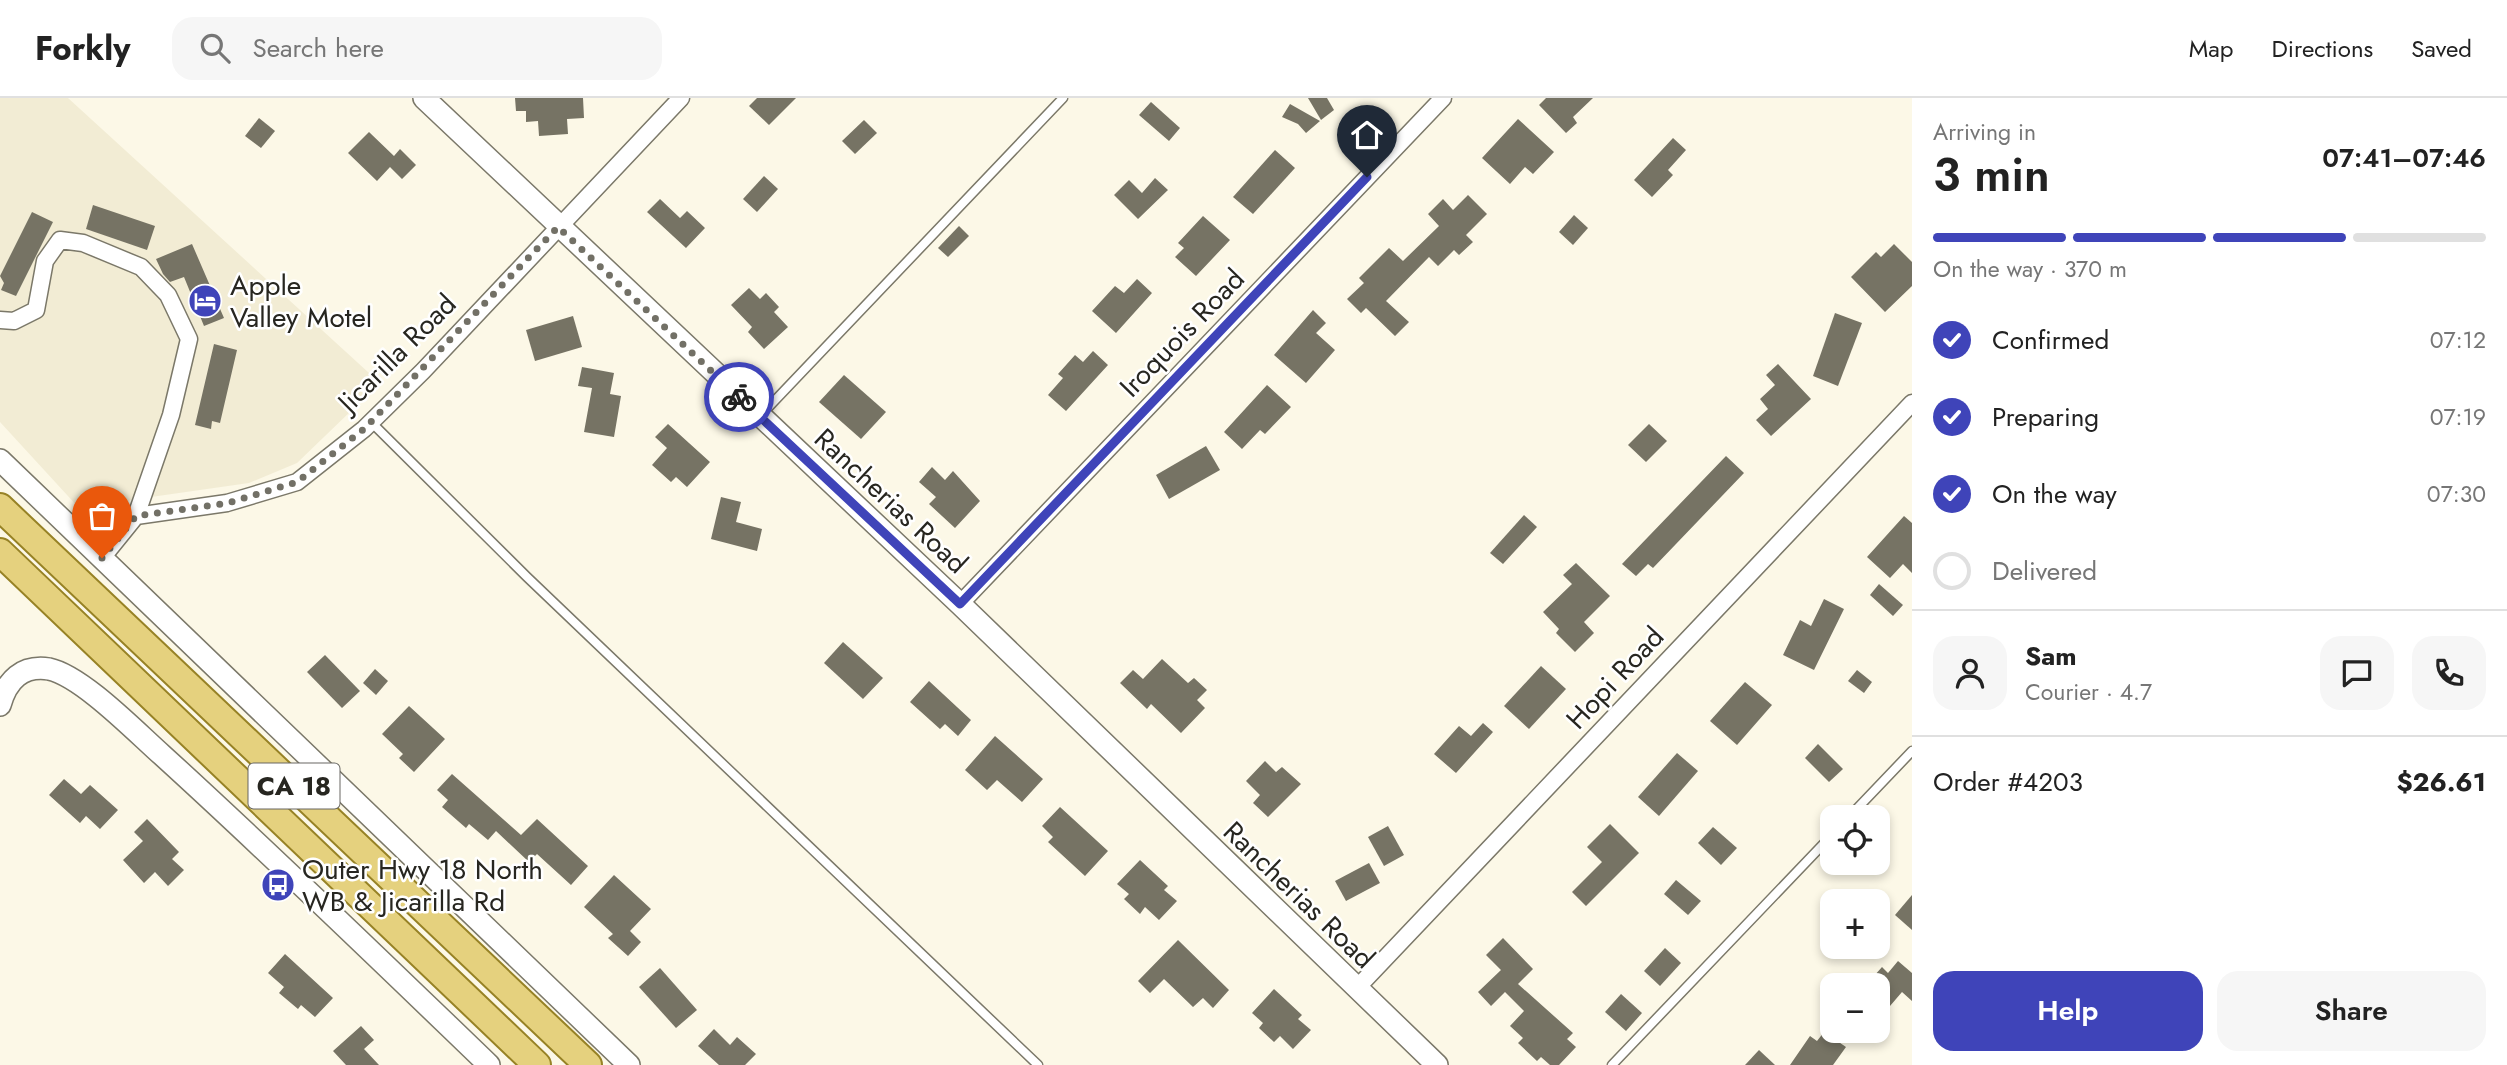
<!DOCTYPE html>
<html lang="en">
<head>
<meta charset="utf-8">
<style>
	:root { --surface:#fff; --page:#f6f6f6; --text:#222; --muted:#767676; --line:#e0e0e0; --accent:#3f44b9 }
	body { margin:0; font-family:Jost,sans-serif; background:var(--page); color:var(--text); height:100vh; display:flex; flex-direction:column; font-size:26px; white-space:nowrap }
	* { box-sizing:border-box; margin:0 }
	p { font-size:23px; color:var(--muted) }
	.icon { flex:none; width:38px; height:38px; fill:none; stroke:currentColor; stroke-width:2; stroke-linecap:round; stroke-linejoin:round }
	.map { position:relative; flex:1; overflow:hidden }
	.details { display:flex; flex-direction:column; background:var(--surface); width:595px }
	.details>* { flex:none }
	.fabs { position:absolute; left:1820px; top:707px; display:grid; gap:14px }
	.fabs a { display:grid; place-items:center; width:70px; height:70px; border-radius:14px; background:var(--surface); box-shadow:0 4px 10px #0003; font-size:35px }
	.pin { position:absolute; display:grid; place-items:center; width:60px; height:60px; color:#fff; margin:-72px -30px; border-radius:50% 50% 50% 0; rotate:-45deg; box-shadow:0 0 7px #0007 }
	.pin .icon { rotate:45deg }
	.courier { position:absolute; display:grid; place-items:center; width:70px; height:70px; margin:-35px; border:5px solid #3f44b9; border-radius:50%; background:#fff; color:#222; box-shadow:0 2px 9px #0007 }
	.head em { font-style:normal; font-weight:600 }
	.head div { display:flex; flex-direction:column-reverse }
	.head { display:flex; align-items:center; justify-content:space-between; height:119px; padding:0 21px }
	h1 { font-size:46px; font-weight:600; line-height:52px }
	.bar { display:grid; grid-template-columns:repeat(4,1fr); gap:10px 7px; align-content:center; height:84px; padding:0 21px }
	.bar i { height:9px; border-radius:5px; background:var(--line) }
	.bar .on { background:var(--accent) }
	.bar p { grid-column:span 4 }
	.line { display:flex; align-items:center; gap:18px; padding:0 21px; border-top:2px solid var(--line) }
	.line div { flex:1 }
	.round { display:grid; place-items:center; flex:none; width:74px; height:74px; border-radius:21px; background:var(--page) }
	ol { padding:0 21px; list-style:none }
	li { display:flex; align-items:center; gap:21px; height:77px }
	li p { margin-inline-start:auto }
	li .icon { padding:7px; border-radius:50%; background:var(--accent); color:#fff; stroke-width:4 }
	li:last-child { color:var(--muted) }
	li i { width:38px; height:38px; border:4px solid var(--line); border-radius:50% }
	.button { display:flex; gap:14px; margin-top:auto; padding:14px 21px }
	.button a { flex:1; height:80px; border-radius:21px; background:var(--accent); color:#fff; font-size:28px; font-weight:600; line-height:80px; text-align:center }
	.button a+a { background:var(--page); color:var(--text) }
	header { display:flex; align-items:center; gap:42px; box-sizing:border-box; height:98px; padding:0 35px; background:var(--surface); border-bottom:2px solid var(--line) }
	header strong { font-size:33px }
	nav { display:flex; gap:38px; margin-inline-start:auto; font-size:24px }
	.search { width:490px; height:63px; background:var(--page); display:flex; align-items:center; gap:18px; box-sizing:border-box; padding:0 24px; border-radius:21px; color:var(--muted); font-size:26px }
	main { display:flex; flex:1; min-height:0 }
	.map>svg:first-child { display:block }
</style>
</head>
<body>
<header>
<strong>Forkly</strong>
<div class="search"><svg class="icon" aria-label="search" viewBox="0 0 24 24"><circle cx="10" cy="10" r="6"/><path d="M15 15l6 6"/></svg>Search here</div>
<nav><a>Map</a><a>Directions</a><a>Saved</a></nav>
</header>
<main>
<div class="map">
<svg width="1912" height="967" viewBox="0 0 1912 967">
	<rect width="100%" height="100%" fill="#fcf8e7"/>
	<path fill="#f2ecd4" d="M0 0H68L380 285 297 365 249 385 130 402 101 434 0 324Z"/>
	<g fill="#767364">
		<path d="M515 0H583L584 20 567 21 568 36 539 38 538 23 526 24V13H516Z"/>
		<path d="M757 0H796L769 27 749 8Z"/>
		<path d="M1308 0H1327L1334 12 1321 22Z"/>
		<path d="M1546 0H1593L1573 19 1577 25 1566 35 1539 7Z"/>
		<path d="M1151 4 1180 30 1169 43 1139 17Z"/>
		<path d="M1290 6 1320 23 1306 35 1298 26 1282 19Z"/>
		<path d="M259 20 275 33 261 50 245 38Z"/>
		<path d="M1518 21 1554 54 1533 76 1525 69 1510 86 1482 60Z"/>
		<path d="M864 22 877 35 855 56 842 43Z"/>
		<path d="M369 34 394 58 400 51 416 67 402 81 390 69 377 83 348 55Z"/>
		<path d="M1673 40 1686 52 1668 72 1673 77 1652 99 1634 82Z"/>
		<path d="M1275 52 1295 70 1253 116 1233 99Z"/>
		<path d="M764 78 778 91 757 114 743 101Z"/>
		<path d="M1155 80 1168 92 1138 121 1114 97 1129 82 1142 95Z"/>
		<path d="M1468 97 1487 116 1466 137 1473 144 1459 157 1454 152 1438 168 1429 159 1386 203 1409 224 1395 238 1366 210 1361 215 1347 201 1364 185 1359 180 1389 150 1403 163 1439 128 1428 116 1443 101 1453 112Z"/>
		<path d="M660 101 680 120 687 113 705 130 686 150 647 114Z"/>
		<path d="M93 107 155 128 147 152 86 131Z"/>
		<path d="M32 114 53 124 16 198 1 192 4 185 0 178Z"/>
		<path d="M1574 117 1588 130 1573 147 1559 134Z"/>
		<path d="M1203 118 1230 142 1196 178 1175 159 1184 150 1178 145Z"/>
		<path d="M959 128 969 138 948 159 938 150Z"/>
		<path d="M192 146 224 220 204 228 184 179 170 184 163 176 156 161Z"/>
		<path d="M1894 146 1912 164V188L1885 214 1851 179 1876 154 1881 159Z"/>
		<path d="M1137 181 1152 195 1116 235 1092 213 1115 188 1124 195Z"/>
		<path d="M749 190 760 201 766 195 779 209 774 214 788 229 764 251 748 234 752 229 731 207Z"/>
		<path d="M1313 212 1326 225 1316 235 1335 252 1306 285 1274 257Z"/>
		<path d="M1835 215 1862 225 1838 288 1813 278Z"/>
		<path d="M573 218 582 249 535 263 526 232Z"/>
		<path d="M214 246 237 252 220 325 212 323 211 331 195 327Z"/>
		<path d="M1093 253 1108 267 1066 313 1048 297 1063 280 1058 276 1075 257 1083 264Z"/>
		<path d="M1778 266 1811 301 1771 338 1756 322 1768 311 1760 301 1775 287 1766 277Z"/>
		<path d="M582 269 614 275 610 296 621 298 614 339 584 334 592 290 578 288Z"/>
		<path d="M844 277 886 314 861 341 819 304Z"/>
		<path d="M1267 287 1291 309 1265 336 1260 332 1242 351 1224 334Z"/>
		<path d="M668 326 710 364 687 389 676 379 671 384 652 367 667 350 655 339Z"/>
		<path d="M1649 326 1667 343 1646 364 1628 347Z"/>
		<path d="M1206 348 1220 372 1169 401 1156 377Z"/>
		<path d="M1726 358 1744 375 1653 470 1648 466 1636 478 1622 466Z"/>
		<path d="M932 369 945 382 953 373 980 403 955 430 929 406 936 399 919 384Z"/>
		<path d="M721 399 741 404 736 424 762 431 757 453 711 441Z"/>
		<path d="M1524 417 1537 429 1503 466 1490 455Z"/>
		<path d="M1904 418 1912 425V475L1903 466 1890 480 1867 459Z"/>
		<path d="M1576 465 1610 498 1584 524 1594 535 1575 554 1556 535 1559 531 1543 514 1572 486 1563 477Z"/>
		<path d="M1879 486 1903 507 1893 518 1870 497Z"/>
		<path d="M1824 501 1844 511 1814 572 1783 557 1800 522 1811 528Z"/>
		<path d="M843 544 883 580 863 601 824 565Z"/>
		<path d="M325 557 360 593 342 610 307 574Z"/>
		<path d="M1162 561 1188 585 1194 580 1207 592 1197 602 1205 610 1181 635 1151 606 1147 611 1120 585 1133 572 1143 581Z"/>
		<path d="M1541 568 1566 591 1529 631 1504 608Z"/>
		<path d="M375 571 388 583 376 597 363 585Z"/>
		<path d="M1857 572 1872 584 1864 595 1848 583Z"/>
		<path d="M929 583 971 622 958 638 945 626 940 631 910 604Z"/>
		<path d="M1745 584 1772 607 1737 647 1710 623Z"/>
		<path d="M409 608 445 641 414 674 399 660 403 656 382 636Z"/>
		<path d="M1483 625 1493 634 1456 675 1434 656 1459 628 1471 638Z"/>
		<path d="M995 638 1043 681 1022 704 997 682 987 692 965 672Z"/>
		<path d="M1818 646 1843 671 1829 684 1805 660Z"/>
		<path d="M1677 655 1698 673 1659 718 1638 699Z"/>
		<path d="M1265 663 1276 674 1282 669 1301 686 1268 719 1253 705 1260 697 1246 683Z"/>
		<path d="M452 676 521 737 537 721 588 768 571 787 537 756 529 764 496 733 488 742 469 726 466 730 442 709 448 702 437 692Z"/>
		<path d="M64 681 81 696 90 687 118 712 100 731 86 718 80 725 49 697Z"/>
		<path d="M1060 709 1108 753 1085 778 1048 744 1053 739 1042 728Z"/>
		<path d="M147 721 179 754 172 761 184 772 168 788 155 774 144 785 123 762 143 743 134 734Z"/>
		<path d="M1610 726 1639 755 1586 808 1572 794 1602 764 1587 749Z"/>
		<path d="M1388 728 1404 757 1384 768 1368 739Z"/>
		<path d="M1713 729 1737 750 1721 767 1698 745Z"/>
		<path d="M1140 762 1168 788 1164 792 1177 803 1159 822 1145 809 1140 816 1124 801 1129 796 1117 786Z"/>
		<path d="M1369 765 1380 785 1346 803 1335 783Z"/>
		<path d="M614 777 651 811 630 833 641 844 628 858 608 840 613 836 584 809Z"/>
		<path d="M1676 782 1701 803 1688 817 1664 796Z"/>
		<path d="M1912 797V832L1895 817Z"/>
		<path d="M1503 840 1533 871 1518 886 1573 935 1567 941 1576 949 1559 967H1550L1541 959 1537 963 1518 945 1523 940 1510 928 1524 913 1505 894 1491 908 1478 894 1501 872 1486 857Z"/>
		<path d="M1178 842 1229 892 1213 910 1203 900 1193 909 1164 881 1150 895 1138 883Z"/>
		<path d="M1665 850 1681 865 1660 888 1644 873Z"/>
		<path d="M285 856 333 900 315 919 301 907 298 911 279 895 284 889 268 875Z"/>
		<path d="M1898 863 1912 875V903L1902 894 1878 922V887H1866L1882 869 1888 875Z"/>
		<path d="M660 870 697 912 676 930 639 889Z"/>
		<path d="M1274 891 1302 917 1298 921 1311 932 1293 951 1280 938 1274 944 1259 930 1263 925 1252 915Z"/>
		<path d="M1621 896 1642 915 1626 933 1605 914Z"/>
		<path d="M361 928 374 942 364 951 379 967H346L333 953Z"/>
		<path d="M714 931 730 947 737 939 756 956 745 967H719L698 948Z"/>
		<path d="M1824 934 1846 949 1833 967H1790L1810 938 1817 943Z"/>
		<path d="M1759 952 1775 967H1745Z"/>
	</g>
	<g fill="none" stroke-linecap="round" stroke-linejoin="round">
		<defs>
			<g id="service">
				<path d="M761 317 1063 0"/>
				<path d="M371 324 527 479 1038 967"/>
				<path d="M1849 719 1912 653"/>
				<path d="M1612 967 1832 737"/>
			</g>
			<g id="minor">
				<path d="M0 222 14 223 36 212 45 163 60 142 83 145 141 169 168 197 189 241 171 317 136 418"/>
				<path d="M102 460 136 418 227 405 297 384 364 331 423 273 681 0"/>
				<path d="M960 506 1443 0"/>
				<path d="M1356 891 1912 305"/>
			</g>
			<g id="tertiary">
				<path d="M424 0 960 506 1437 967"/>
				<path d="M0 362 629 967"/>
				<path d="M0 607C7 582 22 567 49 571 82 578 136 634 162 657 273 758 381 863 489 967"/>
			</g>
			<g id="primary">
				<path d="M0 409 588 967"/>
				<path d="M0 454 537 967"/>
			</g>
		</defs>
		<use href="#service" stroke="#7b7869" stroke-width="11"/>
		<use href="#minor" stroke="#7b7869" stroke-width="19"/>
		<use href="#tertiary" stroke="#7b7869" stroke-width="24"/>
		<use href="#primary" stroke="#978225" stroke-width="30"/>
		<use href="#service" stroke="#fff" stroke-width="8"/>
		<use href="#minor" stroke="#fff" stroke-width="16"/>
		<use href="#tertiary" stroke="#fff" stroke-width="21"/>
		<use href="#primary" stroke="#e5d17e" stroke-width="26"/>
	</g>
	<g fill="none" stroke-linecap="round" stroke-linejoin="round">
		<path stroke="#727066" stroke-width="7" stroke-dasharray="0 12.6" d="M102 460 136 418 228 405 297 384 364 331 558 129 739 299"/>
		<path stroke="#3f44b9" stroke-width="9" d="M739 299 960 506 1367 79"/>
	</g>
	<defs>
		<symbol id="hotel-disc" viewBox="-11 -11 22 22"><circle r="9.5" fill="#3f44b9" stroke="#fff"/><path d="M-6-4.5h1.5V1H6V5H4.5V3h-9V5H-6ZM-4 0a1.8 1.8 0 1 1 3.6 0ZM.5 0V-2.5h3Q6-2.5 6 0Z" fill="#fff"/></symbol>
		<symbol id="bus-disc" viewBox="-11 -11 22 22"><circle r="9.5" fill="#3f44b9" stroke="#fff"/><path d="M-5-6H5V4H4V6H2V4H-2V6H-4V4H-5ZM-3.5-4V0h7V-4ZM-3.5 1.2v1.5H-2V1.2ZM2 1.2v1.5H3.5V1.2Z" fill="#fff"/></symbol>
	</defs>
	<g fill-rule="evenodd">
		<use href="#hotel-disc" x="186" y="184" width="38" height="38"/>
		<use href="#bus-disc" x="259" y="768" width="38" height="38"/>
	</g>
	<g text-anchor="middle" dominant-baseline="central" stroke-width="5" stroke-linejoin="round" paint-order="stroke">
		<rect fill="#fff" stroke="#686763" stroke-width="2" x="248.5" y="665.5" width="91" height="45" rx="5"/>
		<g font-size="26" font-weight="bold" fill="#272620">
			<text x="294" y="688">CA 18</text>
		</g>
		<g font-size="28" fill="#272620" stroke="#fff" text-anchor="start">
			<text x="230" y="187">Apple<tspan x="230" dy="32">Valley Motel</tspan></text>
			<text x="302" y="771">Outer Hwy 18 North<tspan x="302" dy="32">WB &amp; Jicarilla Rd</tspan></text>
		</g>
		<g font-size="28" fill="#272620" stroke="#fff">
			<text transform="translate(1182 235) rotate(-46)">Iroquois Road</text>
			<text transform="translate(397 255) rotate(-45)">Jicarilla Road</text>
			<text transform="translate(891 403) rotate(43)">Rancherias Road</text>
			<text transform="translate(1615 580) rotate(-47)">Hopi Road</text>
			<text transform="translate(1299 797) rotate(44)">Rancherias Road</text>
		</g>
	</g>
</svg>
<div class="fabs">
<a><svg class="icon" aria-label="locate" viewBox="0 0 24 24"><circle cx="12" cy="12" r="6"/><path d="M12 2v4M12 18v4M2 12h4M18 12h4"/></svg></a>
<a>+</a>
<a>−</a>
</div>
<div class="pin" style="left:102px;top:460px;background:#ea580c"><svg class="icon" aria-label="bag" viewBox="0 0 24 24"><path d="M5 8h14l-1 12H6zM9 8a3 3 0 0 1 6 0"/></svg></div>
<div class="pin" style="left:1367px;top:79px;background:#1f2937"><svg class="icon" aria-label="home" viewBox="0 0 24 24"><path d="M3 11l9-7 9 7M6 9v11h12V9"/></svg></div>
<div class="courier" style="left:739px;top:299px"><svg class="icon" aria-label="bike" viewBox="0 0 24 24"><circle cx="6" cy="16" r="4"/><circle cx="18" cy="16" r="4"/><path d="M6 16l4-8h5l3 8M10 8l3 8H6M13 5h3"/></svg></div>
</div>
<section class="details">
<div class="head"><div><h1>3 min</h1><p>Arriving in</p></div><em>07:41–07:46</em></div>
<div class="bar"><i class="on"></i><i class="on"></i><i class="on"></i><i></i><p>On the way · 370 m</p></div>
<ol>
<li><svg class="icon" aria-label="check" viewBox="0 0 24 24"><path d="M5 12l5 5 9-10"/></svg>Confirmed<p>07:12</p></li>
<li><svg class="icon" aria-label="check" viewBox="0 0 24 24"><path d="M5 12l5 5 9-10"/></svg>Preparing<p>07:19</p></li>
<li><svg class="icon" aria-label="check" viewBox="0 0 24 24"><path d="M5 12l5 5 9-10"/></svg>On the way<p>07:30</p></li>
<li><i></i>Delivered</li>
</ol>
<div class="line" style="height:126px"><a class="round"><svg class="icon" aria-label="person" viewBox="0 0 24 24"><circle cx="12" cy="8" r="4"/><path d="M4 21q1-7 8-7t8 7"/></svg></a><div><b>Sam</b><p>Courier · 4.7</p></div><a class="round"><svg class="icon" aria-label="chat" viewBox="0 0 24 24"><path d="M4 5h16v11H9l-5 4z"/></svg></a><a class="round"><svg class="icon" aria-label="phone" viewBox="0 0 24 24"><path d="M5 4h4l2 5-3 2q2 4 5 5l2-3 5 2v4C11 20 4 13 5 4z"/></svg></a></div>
<div class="line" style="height:91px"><div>Order #4203</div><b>$26.61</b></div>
<div class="button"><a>Help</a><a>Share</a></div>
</section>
</main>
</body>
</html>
